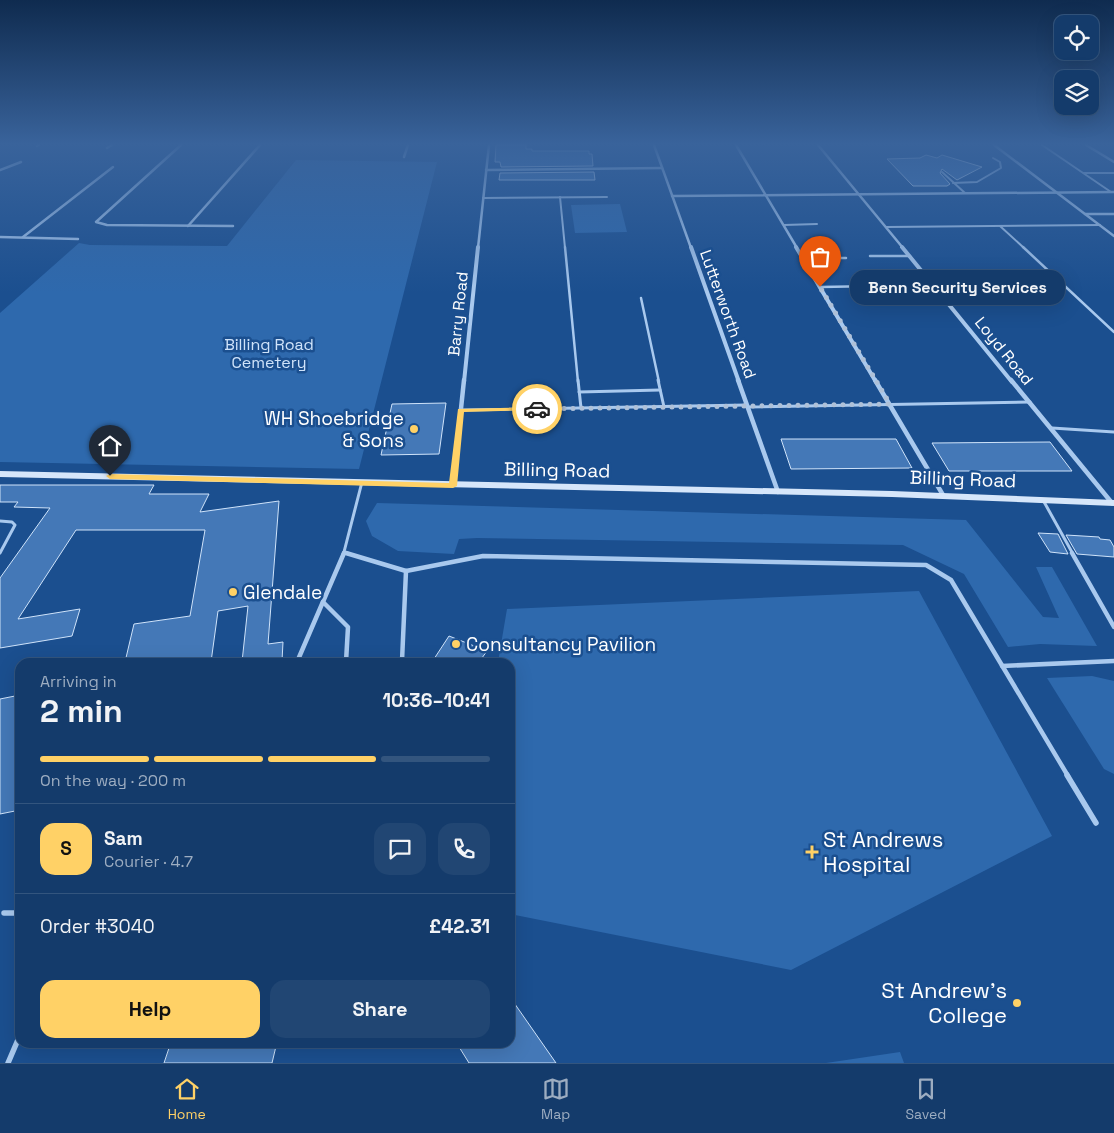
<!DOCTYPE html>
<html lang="en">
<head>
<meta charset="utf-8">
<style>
	:root { --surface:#143b6b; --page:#214673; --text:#f1f3f6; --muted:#9dadc1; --line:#33557e; --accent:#ffd166 }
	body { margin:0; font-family:"Space Grotesk",sans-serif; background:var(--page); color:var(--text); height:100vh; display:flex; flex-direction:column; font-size:19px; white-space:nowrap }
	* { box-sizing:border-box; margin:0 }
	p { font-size:16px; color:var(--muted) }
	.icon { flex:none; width:28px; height:28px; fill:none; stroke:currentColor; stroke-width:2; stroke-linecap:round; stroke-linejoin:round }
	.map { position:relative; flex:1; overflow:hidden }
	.side { position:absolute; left:15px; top:658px; width:500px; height:390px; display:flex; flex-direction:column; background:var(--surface); border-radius:15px; box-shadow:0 5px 20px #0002,0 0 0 1px var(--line) }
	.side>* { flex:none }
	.buttons { position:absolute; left:1054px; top:15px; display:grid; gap:10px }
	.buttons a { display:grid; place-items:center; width:45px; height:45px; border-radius:10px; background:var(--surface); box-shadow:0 5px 20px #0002,0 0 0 1px var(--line); font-size:25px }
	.pin { position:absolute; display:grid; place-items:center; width:42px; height:42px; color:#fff; margin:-51px -21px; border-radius:50% 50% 50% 0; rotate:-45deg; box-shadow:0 0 5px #0007 }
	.pin .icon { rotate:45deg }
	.courier { position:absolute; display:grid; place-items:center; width:50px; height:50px; margin:-25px; border:4px solid #ffd166; border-radius:50%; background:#fff; color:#222; box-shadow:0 1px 6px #0007 }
	.bubble { position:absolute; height:35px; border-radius:15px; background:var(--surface); box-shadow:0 5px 20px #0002,0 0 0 1px var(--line); font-size:16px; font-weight:700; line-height:35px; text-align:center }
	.summary em { font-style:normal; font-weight:700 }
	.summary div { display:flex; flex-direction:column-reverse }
	.summary { display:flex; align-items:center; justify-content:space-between; height:85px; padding:0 25px }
	h1 { font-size:32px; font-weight:700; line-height:38px }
	.bar { display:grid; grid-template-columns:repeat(4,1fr); gap:8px 5px; align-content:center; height:60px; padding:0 25px }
	.bar i { height:6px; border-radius:4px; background:var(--line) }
	.bar .current { background:var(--accent) }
	.bar p { grid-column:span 4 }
	.line { display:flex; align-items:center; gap:12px; padding:0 25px; border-top:1px solid var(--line) }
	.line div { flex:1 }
	.round { display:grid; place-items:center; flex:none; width:52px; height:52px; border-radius:15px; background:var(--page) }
	.action { display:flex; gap:10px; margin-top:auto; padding:10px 25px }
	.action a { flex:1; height:58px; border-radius:15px; background:var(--accent); color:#111; font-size:20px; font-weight:700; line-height:58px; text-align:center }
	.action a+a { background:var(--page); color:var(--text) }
	.menu { display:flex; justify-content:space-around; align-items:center; height:70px; border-top:1px solid var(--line); background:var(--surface); font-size:14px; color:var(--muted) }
	.menu a { display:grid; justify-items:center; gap:2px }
	.menu .current { color:var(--accent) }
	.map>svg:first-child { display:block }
</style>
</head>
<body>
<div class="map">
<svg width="1114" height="1063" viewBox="0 0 1114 1063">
	<rect width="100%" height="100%" fill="#1b4f8f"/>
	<g fill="#2e69ad">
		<path d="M296 160 437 162 359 469 0 462V313L79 243 90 245 227 246Z"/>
		<path d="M620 204 627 232 575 233 571 205Z"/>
		<path d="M377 503 966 520 1043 617 1059 618 1036 567H1052L1097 646 1040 644 1008 647 964 574 903 545 477 538 459 539 454 554 398 551 372 536 366 521Z"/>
		<path d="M919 591 1052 836 791 970 510 914V662H498L507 609Z"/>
		<path d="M1092 676 1114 681V774L1104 769 1047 678Z"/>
		<path d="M900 1052 904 1063H826Z"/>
	</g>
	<g fill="#4478b7" stroke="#cfe3fa">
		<path d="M496 145H526V149H532V151H589V154H592L593 166 501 167 500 162H495Z"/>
		<path d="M926 155 937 158 942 155 982 167 957 180 942 169 940 173 950 184 947 186H913L887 159 920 158Z"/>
		<path d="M594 172 595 180H499L500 173Z"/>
		<path d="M446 403 439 454 381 455 392 404Z"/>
		<path d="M781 439H896L912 468 791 469Z"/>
		<path d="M1050 442 1072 471H949L932 443Z"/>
		<path d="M0 485H154L149 494H209L200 512 279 501 268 644 283 642 282 661 242 662 248 606 218 611 211 662H125L134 624 190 616 205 530H76L18 619 80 609 72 636 0 648V578L50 508 14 507 18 502H0Z"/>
		<path d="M1038 533 1058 534 1068 554 1050 552Z"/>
		<path d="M1066 535 1099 537 1100 539 1110 540 1114 547V557L1077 554Z"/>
		<path d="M449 636 487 651 479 662H432Z"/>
		<path d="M20 695V810L0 814V699Z"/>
		<path d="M510 997 556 1063H469L456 1042H510Z"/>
		<path d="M171 1042H277L272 1063H164Z"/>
	</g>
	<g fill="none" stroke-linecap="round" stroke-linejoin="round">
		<g stroke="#a9c9ee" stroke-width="2">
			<path d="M1042 145 1111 192"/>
			<path d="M942 172 965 193"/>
			<path d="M1084 173H1114"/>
			<path d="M953 183 977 182 1001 168 1000 162 993 158"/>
			<path d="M560 197 565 248"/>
			<path d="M483 198 607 197"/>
			<path d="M784 225 817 224"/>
			<path d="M1000 226 1024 248"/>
			<path d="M886 227 1100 225"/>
		</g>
		<g stroke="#a9c9ee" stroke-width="2.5">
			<path d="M565 247 578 382"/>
			<path d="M1023 247 1114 332"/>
			<path d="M870 256H910"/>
			<path d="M804 258H846"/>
			<path d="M820 287 934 285"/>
			<path d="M641 298 659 382"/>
		</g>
		<g stroke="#a9c9ee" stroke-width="3">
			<path d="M578 380 581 408"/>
			<path d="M658 380 664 407"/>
			<path d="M579 392 660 390"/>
			<path d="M747 407 1030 402"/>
			<path d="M461 410 747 405"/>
			<path d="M1052 428 1114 432"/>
			<path d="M1043 500 1073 554"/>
			<path d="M0 521 12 522 15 525 0 553"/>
			<path d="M343 554 344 552"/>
			<path d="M350 554 344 552 362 482"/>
		</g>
		<g stroke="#a9c9ee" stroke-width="4.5">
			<path d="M346 553 406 571 402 661"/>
			<path d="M1072 553 1114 627"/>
			<path d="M406 571 483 556 926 565 951 580 1068 776"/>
			<path d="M323 602 348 627 346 662"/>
			<path d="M297 662 344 553"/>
			<path d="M1002 666 1114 661"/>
		</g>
		<g stroke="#a9c9ee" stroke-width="5.5">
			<path d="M1067 775 1096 823"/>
			<path d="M4 913H20"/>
			<path d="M8 1063 20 1035"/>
		</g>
		<g stroke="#a9c9ee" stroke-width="2.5">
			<path d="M181 145 96 222 107 225 233 226"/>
			<path d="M654 145 691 248"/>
			<path d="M736 145 797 248"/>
			<path d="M818 145 903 248"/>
			<path d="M994 145 1114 236"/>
			<path d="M1086 145 1114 162"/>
			<path d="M37 146 39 145"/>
			<path d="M107 148 112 145"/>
			<path d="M404 157 408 145"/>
			<path d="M0 170 21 162"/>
			<path d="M486 170 662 168"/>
			<path d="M672 196 1114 192"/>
			<path d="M1085 214H1114"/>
			<path d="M188 226 260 145"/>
			<path d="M0 237 78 239"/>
			<path d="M23 237 113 167"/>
			<path d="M478 248 489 145"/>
		</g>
		<g stroke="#a9c9ee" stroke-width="4">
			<path d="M691 247 739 382"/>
			<path d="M796 247 876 382"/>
			<path d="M902 247 1012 382"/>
			<path d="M464 382 478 247"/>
		</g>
		<g stroke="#a9c9ee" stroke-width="4.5">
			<path d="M738 380 778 492"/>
			<path d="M875 380 943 495"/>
			<path d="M1011 380 1112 503"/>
			<path d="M453 485 464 380"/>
		</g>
		<path fill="#d6e6fa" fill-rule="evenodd" d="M0 471 892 491 1114 500V506L892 497 0 477Z"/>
	</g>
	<linearGradient id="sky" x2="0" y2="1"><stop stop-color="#0f2b4f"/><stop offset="0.49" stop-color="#39639b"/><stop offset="1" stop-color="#39639b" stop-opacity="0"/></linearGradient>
	<rect width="1114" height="293" fill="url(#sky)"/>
	<path fill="#ffd166" d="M537 407H540V410L464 412 457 486 453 488 110 479 106 476 110 474 449 483 458 409Z"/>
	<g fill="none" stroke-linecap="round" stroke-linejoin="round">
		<path stroke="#afc1d8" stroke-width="5" stroke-dasharray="0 9" d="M537 409 890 404 820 287"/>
	</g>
	<g fill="#ffd166" stroke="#1b4f8f" stroke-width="2">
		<circle cx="414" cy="429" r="5"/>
		<circle cx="233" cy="592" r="5"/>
		<circle cx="456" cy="644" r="5"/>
		<path d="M809.5 844.5h5v5h5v5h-5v5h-5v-5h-5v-5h5z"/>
		<circle cx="1017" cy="1003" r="5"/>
	</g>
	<g text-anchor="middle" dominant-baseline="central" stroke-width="5" stroke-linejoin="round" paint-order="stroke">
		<g font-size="16" fill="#fff" stroke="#1b4f8f">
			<text transform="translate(458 314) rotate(-84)">Barry Road</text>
			<text transform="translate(728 314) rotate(70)">Lutterworth Road</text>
			<text transform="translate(1004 351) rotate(51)">Loyd Road</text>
		</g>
		<g font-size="16" fill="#cfe3fa" stroke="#1b4f8f">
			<text x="269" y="344">Billing Road<tspan x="269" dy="18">Cemetery</tspan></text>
		</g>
		<g font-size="19" fill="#fff" stroke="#1b4f8f" text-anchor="start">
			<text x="404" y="418" text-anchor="end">WH Shoebridge<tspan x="404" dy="22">&amp; Sons</tspan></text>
			<text x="243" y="592">Glendale</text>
			<text x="466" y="644">Consultancy Pavilion</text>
		</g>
		<g font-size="19" fill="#fff" stroke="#1b4f8f">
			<text transform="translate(557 470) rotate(1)">Billing Road</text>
			<text transform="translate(963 479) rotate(2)">Billing Road</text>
		</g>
		<g font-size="22" fill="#fff" stroke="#1b4f8f" text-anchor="start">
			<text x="823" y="839">St Andrews<tspan x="823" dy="25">Hospital</tspan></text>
			<text x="1007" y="990" text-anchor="end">St Andrew's<tspan x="1007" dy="25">College</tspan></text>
		</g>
	</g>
</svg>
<div class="buttons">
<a><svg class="icon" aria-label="locate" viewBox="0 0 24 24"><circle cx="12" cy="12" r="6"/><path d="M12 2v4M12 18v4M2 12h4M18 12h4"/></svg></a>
<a><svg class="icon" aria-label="layers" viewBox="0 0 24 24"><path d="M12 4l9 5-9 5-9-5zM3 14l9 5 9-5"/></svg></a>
</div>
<div class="pin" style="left:820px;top:287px;background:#ea580c"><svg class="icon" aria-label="bag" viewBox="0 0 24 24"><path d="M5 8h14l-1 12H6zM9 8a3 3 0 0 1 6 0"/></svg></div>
<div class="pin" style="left:110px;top:476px;background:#1f2937"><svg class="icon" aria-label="home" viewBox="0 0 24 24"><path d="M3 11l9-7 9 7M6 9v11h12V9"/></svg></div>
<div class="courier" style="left:537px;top:409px"><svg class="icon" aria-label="car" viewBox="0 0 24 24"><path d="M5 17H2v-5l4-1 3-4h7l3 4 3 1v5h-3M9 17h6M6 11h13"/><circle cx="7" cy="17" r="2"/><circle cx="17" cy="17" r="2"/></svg></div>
<div class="bubble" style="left:850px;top:270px;width:215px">Benn Security Services</div>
<section class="side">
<div class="summary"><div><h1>2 min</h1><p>Arriving in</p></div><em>10:36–10:41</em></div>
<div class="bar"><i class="current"></i><i class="current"></i><i class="current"></i><i></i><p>On the way · 200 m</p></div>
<div class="line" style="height:90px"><b class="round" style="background:var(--accent);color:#111">S</b><div><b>Sam</b><p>Courier · 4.7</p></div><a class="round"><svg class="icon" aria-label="chat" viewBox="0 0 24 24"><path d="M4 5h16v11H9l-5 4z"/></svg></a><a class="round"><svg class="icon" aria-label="phone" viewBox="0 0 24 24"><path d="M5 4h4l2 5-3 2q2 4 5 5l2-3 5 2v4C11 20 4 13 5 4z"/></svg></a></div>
<div class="line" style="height:65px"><div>Order #3040</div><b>£42.31</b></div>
<div class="action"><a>Help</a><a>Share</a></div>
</section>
</div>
<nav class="menu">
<a class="current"><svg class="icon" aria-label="home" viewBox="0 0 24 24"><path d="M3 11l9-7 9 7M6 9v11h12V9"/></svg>Home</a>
<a><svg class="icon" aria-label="map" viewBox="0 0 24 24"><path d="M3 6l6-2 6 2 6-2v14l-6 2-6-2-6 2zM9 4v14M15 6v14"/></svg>Map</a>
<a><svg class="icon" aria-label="saved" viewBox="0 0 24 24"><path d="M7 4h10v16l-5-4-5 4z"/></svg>Saved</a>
</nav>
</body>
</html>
